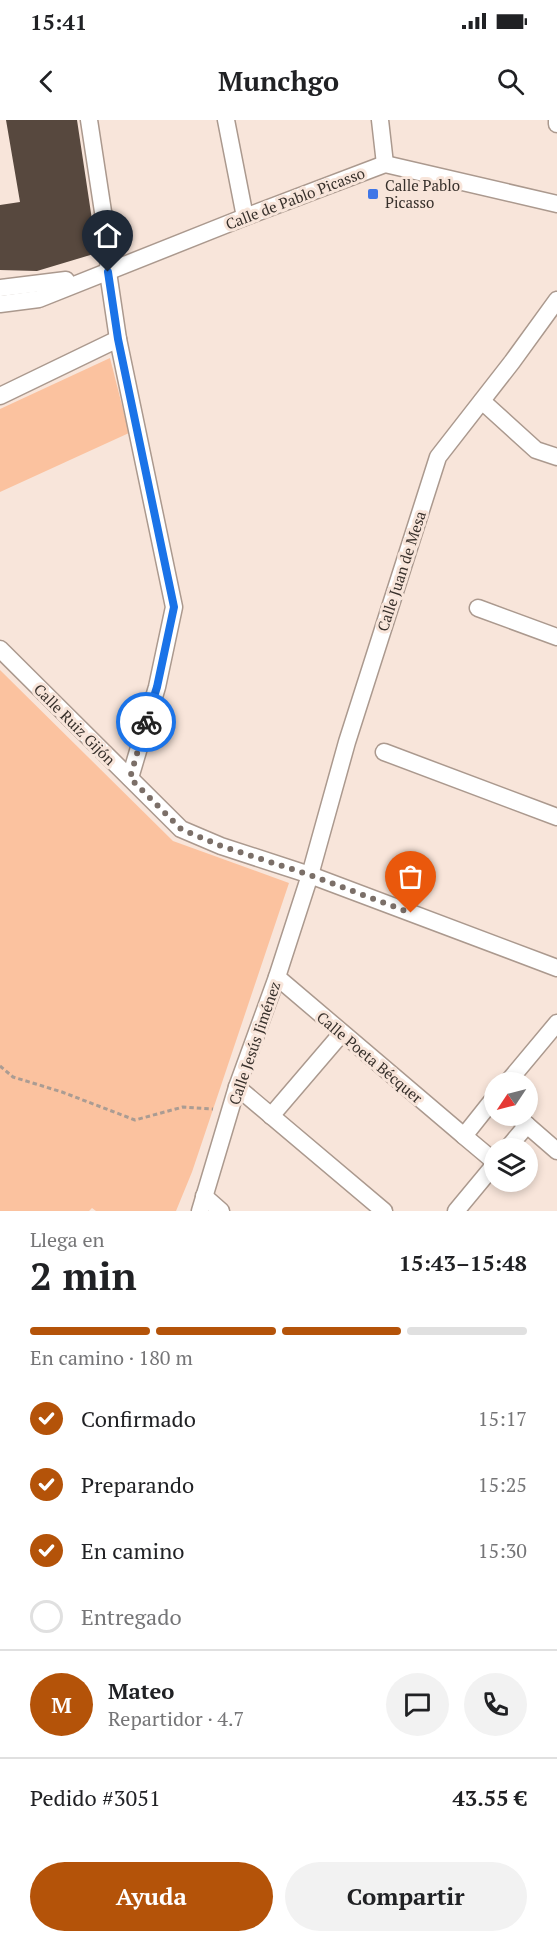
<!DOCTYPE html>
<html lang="es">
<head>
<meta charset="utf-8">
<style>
	:root { --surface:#fff; --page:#f2f2f2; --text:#202124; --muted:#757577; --line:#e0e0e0; --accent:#b45309 }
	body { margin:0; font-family:"PT Serif",serif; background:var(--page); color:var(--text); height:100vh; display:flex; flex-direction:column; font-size:22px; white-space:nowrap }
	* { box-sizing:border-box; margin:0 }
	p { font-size:20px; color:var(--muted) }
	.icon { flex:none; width:33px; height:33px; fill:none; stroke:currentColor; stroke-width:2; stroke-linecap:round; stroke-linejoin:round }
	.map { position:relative; height:1091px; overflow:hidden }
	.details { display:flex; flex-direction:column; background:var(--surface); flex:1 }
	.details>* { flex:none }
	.needle { width:39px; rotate:235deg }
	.buttons { position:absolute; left:484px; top:952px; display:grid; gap:12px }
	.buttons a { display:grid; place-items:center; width:54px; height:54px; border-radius:50%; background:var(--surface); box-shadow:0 3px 9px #0003; font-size:30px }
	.pin { position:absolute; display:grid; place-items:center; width:51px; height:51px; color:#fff; margin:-62px -26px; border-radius:50% 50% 50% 0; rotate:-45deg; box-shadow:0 0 6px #0007 }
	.pin .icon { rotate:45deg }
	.courier { position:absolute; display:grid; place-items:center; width:60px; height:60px; margin:-30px; border:4px solid #1a73e8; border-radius:50%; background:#fff; color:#222; box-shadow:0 2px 8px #0007 }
	.summary em { font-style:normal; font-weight:700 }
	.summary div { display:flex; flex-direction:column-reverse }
	.summary { display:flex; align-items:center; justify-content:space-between; height:102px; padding:0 30px }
	h1 { font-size:39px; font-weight:700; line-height:45px }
	.bar { display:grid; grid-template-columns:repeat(4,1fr); gap:9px 6px; align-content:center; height:72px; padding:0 30px }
	.bar i { height:8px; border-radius:4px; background:var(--line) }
	.bar .current { background:var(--accent) }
	.bar p { grid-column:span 4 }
	.line { display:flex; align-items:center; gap:15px; padding:0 30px; border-top:2px solid var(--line) }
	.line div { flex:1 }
	.round { display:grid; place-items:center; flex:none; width:63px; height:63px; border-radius:32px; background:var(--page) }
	ol { padding:0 30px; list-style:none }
	li { display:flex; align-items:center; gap:18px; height:66px }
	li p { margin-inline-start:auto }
	li .icon { padding:6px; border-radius:50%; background:var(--accent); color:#fff; stroke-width:4 }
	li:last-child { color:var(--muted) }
	li i { width:33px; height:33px; border:3px solid var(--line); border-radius:50% }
	.action { display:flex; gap:12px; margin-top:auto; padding:12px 30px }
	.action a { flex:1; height:69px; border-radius:36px; background:var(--accent); color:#fff; font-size:24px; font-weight:700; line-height:69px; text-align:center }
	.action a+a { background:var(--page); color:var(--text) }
	.status { display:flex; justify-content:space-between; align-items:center; height:42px; padding:0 30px; background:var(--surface); direction:ltr }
	.status svg { height:16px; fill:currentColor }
	header { display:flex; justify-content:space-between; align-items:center; height:78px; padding:0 30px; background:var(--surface); font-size:27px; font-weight:700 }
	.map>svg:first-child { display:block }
</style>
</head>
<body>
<div class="status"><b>15:41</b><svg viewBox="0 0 49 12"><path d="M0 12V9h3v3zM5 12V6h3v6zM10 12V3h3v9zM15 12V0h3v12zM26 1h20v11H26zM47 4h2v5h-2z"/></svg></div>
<header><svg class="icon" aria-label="back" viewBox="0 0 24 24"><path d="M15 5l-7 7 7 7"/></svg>Munchgo<svg class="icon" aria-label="search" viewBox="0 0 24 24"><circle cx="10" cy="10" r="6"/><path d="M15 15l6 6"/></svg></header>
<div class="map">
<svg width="557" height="1091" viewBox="0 0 557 1091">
	<rect width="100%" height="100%" fill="#f8e5da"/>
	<g fill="#fbc29f">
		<path d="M110 238 129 313 0 372V289Z"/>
		<path d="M0 550 173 721 289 763 192 1052 176 1091H96L92 1088 89 1091H0Z"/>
	</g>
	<path fill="#57483e" d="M6 0H77L97 133 37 151 0 150V85L20 82Z"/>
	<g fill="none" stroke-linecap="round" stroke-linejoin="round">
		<defs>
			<g id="minor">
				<path d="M89 0 109 131 108 152 118 219 174 487 157 567 130 658"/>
				<path d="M226 0 245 97"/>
				<path d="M380 0 385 44"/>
				<path d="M557 0V4"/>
				<path d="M0 168 66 160"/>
				<path d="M0 184 39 179 245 97 385 44 557 84"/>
				<path d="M0 276 118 219"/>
				<path d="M482 281 536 330 557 337"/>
				<path d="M478 488 557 517"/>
				<path d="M0 529 181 709 221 726 310 755 557 848"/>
				<path d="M384 632 557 697"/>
				<path d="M277 857 464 1016"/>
				<path d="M507 963 557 903"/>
				<path d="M237 967 384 1091"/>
				<path d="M495 977 464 1016 495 1042"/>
				<path d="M271 996 342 913"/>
				<path d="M527 1005 557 1031"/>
				<path d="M507 1029 527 1005 517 996"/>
				<path d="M204 1076 221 1091"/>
				<path d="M200 1091 237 967 277 857 310 755 347 622 438 337 512 242 557 180"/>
				<path d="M456 1091 495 1044"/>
			</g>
		</defs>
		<use href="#minor" stroke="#ab998e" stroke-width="19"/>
		<path stroke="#aa9c93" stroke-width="3" stroke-dasharray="4.5 3" stroke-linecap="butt" d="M0 946 13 957 62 972 135 1000 183 987 213 989"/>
		<use href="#minor" stroke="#fff" stroke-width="16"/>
	</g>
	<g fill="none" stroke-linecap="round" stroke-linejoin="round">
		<path stroke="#7b6f68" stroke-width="6" stroke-dasharray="0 10.8" d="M146 602 130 658 181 709 221 726 310 755 411 793"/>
		<path stroke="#1a73e8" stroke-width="8" d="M108 152 118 219 174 487 157 567 146 602"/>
	</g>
	<rect fill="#4076e7" stroke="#f8e5da" stroke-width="2" x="367" y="68" width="12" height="12" rx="3"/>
	<g text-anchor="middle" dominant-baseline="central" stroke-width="6" stroke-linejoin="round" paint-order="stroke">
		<g font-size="15" fill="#37302b" stroke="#f8e5da" text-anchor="start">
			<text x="385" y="65">Calle Pablo<tspan x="385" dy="17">Picasso</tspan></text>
		</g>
		<g font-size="15" fill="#37302b" stroke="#f8e5da">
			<text transform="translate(295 78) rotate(-21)">Calle de Pablo Picasso</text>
			<text transform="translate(401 451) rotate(-72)">Calle Juan de Mesa</text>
			<text transform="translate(75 604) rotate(45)">Calle Ruiz Gijón</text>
			<text transform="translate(254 923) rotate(-71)">Calle Jesús Jiménez</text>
			<text transform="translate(370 937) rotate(40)">Calle Poeta Bécquer</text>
		</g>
	</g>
</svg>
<div class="buttons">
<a><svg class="needle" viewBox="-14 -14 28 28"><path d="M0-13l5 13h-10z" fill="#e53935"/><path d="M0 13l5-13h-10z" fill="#757577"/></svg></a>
<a><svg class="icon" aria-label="layers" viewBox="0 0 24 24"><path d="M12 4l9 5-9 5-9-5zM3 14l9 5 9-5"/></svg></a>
</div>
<div class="pin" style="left:411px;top:793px;background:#ea580c"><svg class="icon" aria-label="bag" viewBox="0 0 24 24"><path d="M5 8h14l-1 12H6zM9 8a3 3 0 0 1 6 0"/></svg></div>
<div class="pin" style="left:108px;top:152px;background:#1f2937"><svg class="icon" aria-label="home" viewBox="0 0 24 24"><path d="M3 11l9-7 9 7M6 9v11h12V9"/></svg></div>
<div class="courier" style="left:146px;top:602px"><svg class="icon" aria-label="bike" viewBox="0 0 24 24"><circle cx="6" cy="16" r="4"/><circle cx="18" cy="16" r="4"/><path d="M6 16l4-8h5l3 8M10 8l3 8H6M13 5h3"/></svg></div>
</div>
<section class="details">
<div class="summary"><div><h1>2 min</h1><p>Llega en</p></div><em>15:43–15:48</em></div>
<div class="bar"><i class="current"></i><i class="current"></i><i class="current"></i><i></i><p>En camino · 180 m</p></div>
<ol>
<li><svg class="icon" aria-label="check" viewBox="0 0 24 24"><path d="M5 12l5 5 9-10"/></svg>Confirmado<p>15:17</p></li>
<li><svg class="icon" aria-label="check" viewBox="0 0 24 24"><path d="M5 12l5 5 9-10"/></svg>Preparando<p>15:25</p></li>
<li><svg class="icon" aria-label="check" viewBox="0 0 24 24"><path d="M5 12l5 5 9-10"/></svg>En camino<p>15:30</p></li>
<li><i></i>Entregado</li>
</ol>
<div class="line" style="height:108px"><b class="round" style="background:var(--accent);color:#fff">M</b><div><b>Mateo</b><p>Repartidor · 4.7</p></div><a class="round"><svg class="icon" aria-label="chat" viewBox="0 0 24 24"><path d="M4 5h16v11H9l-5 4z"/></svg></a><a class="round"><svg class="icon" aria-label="phone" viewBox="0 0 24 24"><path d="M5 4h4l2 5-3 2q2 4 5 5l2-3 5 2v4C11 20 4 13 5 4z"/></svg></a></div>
<div class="line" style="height:78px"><div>Pedido #3051</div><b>43.55 €</b></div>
<div class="action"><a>Ayuda</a><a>Compartir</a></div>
</section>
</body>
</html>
